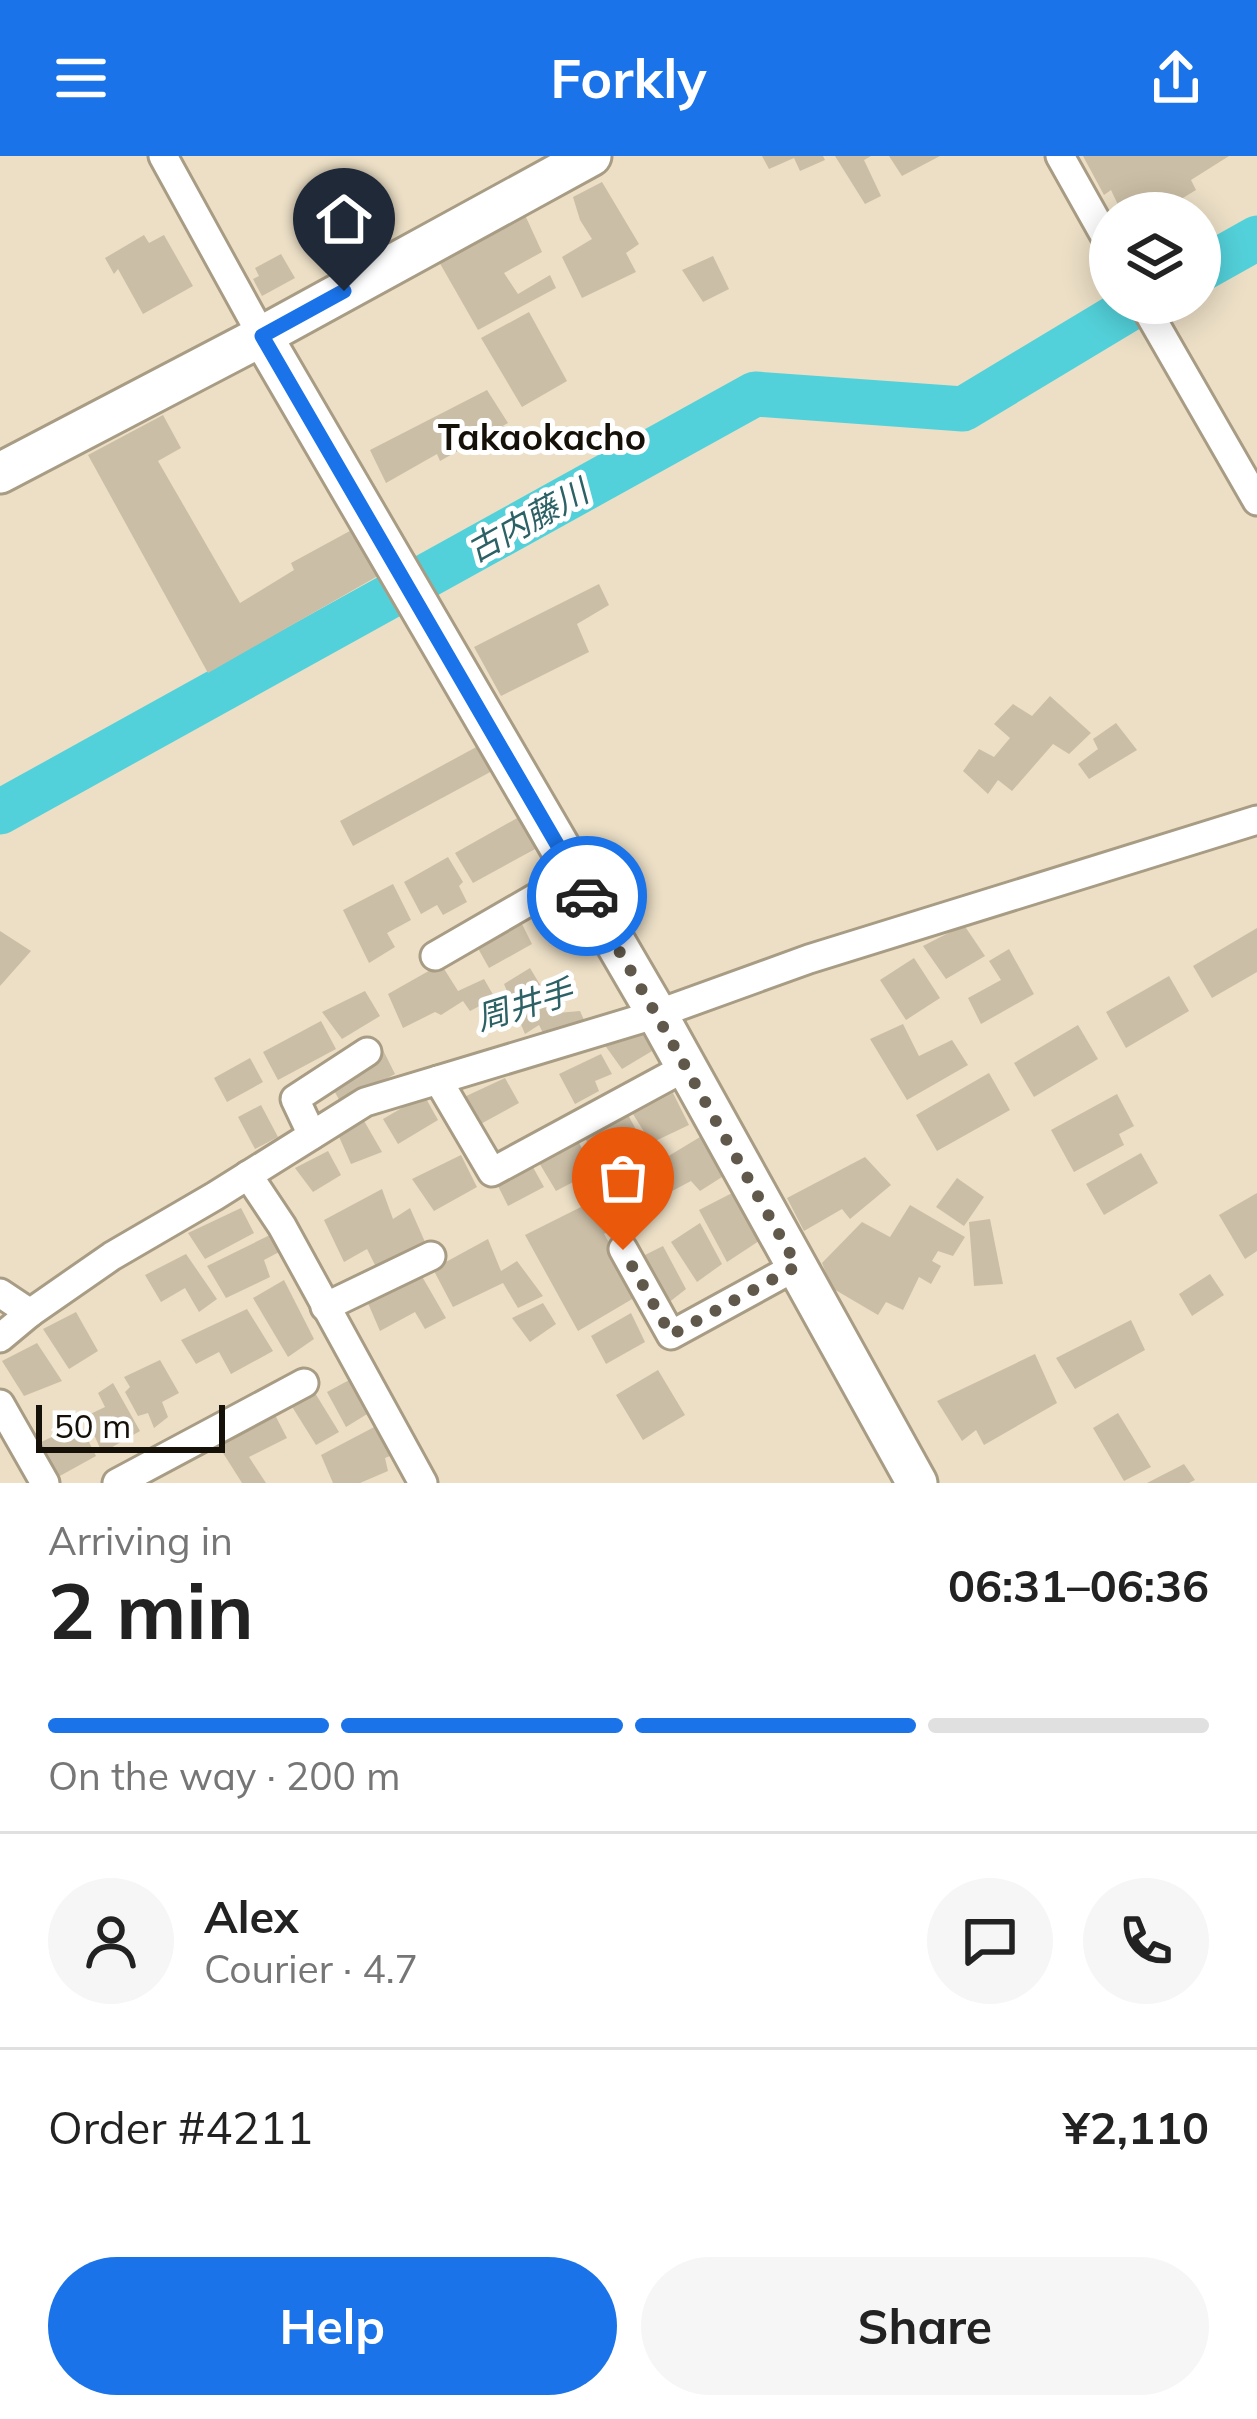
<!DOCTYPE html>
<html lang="en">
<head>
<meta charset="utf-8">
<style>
	:root { --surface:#fff; --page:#f6f6f6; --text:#222; --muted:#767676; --line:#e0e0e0; --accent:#1a73e8 }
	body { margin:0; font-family:Mulish,"Noto Sans JP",sans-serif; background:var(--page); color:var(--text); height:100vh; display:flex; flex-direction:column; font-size:45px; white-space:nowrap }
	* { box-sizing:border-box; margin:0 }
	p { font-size:39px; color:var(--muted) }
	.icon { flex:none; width:66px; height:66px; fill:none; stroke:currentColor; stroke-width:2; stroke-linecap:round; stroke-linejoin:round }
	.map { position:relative; height:1327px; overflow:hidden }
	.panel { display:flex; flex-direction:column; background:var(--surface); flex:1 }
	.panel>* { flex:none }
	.tools { position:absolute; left:1089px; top:36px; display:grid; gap:24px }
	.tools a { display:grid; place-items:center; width:132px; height:132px; border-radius:50%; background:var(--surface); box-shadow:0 6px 30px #0003; font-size:60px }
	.scale { position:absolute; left:36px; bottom:30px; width:189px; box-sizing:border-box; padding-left:12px; border:6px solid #151008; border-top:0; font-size:33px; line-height:42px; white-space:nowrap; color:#151008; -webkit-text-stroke:9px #fff; paint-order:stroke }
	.pin { position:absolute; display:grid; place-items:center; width:102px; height:102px; color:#fff; margin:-123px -51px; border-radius:50% 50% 50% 0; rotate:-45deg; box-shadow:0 0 12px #0007 }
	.pin .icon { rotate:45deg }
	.courier { position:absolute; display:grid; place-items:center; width:120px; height:120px; margin:-60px; border:9px solid #1a73e8; border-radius:50%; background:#fff; color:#222; box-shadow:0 3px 15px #0007 }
	.overview em { font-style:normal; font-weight:700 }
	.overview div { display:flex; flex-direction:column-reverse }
	.overview { display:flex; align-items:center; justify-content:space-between; height:204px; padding:0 48px }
	h1 { font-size:78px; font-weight:700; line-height:90px }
	.bar { display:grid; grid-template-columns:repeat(4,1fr); gap:18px 12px; align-content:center; height:144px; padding:0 48px }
	.bar i { height:15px; border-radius:9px; background:var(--line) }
	.bar .active { background:var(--accent) }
	.bar p { grid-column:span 4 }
	.line { display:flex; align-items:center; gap:30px; padding:0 48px; border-top:3px solid var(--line) }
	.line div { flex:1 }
	.round { display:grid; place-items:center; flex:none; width:126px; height:126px; border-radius:63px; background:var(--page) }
	.primary-button { display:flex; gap:24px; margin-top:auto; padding:24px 48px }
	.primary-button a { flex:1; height:138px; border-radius:72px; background:var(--accent); color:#fff; font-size:48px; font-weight:700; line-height:138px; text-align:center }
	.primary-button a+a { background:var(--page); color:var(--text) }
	header { display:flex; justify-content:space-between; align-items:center; height:156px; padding:0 48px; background:var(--accent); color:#fff; font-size:54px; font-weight:700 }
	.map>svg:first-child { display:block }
</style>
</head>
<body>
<header><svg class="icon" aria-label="menu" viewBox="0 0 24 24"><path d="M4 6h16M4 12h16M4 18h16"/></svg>Forkly<svg class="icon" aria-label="share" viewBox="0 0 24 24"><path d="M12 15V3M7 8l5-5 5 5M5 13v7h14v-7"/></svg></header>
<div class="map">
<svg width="1257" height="1327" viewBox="0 0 1257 1327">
	<rect width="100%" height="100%" fill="#ecdfc6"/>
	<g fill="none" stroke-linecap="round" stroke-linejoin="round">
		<g stroke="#53d1da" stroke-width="45">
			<path d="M1200 114 1257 82"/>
			<path d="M0 656 755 238 963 253 1139 147"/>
		</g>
	</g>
	<g fill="#cbbea6">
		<path d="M762 0H823L825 4 800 15 794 2 769 13Z"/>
		<path d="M835 0H871L864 4 881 40 865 48Z"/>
		<path d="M889 0H940L902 20Z"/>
		<path d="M1083 0H1229L1191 24 1196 34 1158 57H1122L1111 34 1104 39Z"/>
		<path d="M602 26 639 88 626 97 636 116 582 142 562 101 592 83 580 64 573 41Z"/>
		<path d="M525 59 542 96 504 117 518 138 550 119 556 132 478 174 438 104Z"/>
		<path d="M144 79 149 87 164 79 193 130 143 158 118 113 114 118 105 102Z"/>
		<path d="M281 98 295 122 262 140 253 123 259 120 255 112Z"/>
		<path d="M713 100 729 133 703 146 682 114Z"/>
		<path d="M529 156 567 225 522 251 481 182Z"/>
		<path d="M487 234 508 267 440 305 437 298 386 327 370 294Z"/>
		<path d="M163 259 181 292 158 305 240 447 294 414 291 407 359 370 383 417 208 517 88 299Z"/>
		<path d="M599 428 609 449 577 468 589 496 501 540 474 491Z"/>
		<path d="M1050 540 1091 577 1069 598 1053 588 1012 635 998 624 988 638 963 615 979 593 994 601 1010 582 994 568 1013 548 1032 560Z"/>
		<path d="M1116 567 1137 594 1089 623 1078 608 1098 593 1093 583Z"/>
		<path d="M480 589 494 614 353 690 340 665Z"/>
		<path d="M519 661 537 692 473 727 455 697Z"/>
		<path d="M448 701 463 726 459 730 467 746 443 759 437 749 421 758 404 726Z"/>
		<path d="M393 728 411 764 387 777 395 791 369 807 343 754Z"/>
		<path d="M519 762 532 788 489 812 475 787Z"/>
		<path d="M964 769 985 800 946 823 923 790Z"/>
		<path d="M1257 772V816L1212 842 1193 810Z"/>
		<path d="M0 775 31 795 0 830Z"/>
		<path d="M1009 793 1034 838 981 868 968 842 1001 824 989 805Z"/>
		<path d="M914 802 940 842 906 864 880 824Z"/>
		<path d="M441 808 458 835 484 823 495 842 470 855 463 845 441 859 435 856 403 872 388 838Z"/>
		<path d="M530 812 557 857 580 855 584 864 543 877 539 869 525 878 504 828Z"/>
		<path d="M1169 820 1189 855 1126 892 1106 856Z"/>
		<path d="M365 835 380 860 342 883 322 856Z"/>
		<path d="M321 865 336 893 278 924 263 896Z"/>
		<path d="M903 868 919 900 952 884 968 909 907 944 870 883Z"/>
		<path d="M1078 869 1098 903 1034 941 1014 907Z"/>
		<path d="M642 871 652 895 622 913 604 888Z"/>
		<path d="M383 894 395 918 341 947 328 924Z"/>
		<path d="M601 898 612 918 595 925 599 935 575 948 559 918Z"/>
		<path d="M250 902 263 926 227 946 214 922Z"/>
		<path d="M989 917 1010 954 937 995 916 959Z"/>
		<path d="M505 922 519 947 477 970 462 942Z"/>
		<path d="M673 937 689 969 651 987 633 958Z"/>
		<path d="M1117 938 1134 970 1119 978 1124 989 1074 1016 1051 974Z"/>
		<path d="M424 939 438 964 398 988 383 963Z"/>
		<path d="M261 949 278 981 255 993 238 961Z"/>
		<path d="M627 957 646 992 602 1014 584 980Z"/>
		<path d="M363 963 382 996 351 1008 337 976Z"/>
		<path d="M700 981 722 1021 700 1035 691 1025 642 1051 624 1027Z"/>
		<path d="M577 983 594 1015 556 1035 538 1005Z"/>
		<path d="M328 995 341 1019 313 1036 295 1012Z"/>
		<path d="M1141 997 1158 1027 1104 1059 1086 1028Z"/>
		<path d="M461 999 477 1031 434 1055 412 1023Z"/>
		<path d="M865 1001 891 1029 850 1063 842 1053 804 1075 787 1042Z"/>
		<path d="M529 1004 544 1031 508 1050 494 1022Z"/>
		<path d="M957 1022 984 1041 964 1070 936 1051Z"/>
		<path d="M619 1032 636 1059 604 1078 639 1139 578 1175 525 1079Z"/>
		<path d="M382 1033 393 1063 410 1052 425 1086 377 1113 367 1093 344 1106 324 1064Z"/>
		<path d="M732 1037 759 1085 727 1106 699 1054Z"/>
		<path d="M1257 1037V1095L1245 1103 1219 1059Z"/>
		<path d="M910 1049 965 1081 953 1100 938 1095 932 1105 941 1110 931 1128 919 1121 903 1154 886 1146 878 1159 832 1132 822 1107 862 1066 890 1081Z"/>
		<path d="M241 1052 254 1077 205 1103 188 1077Z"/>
		<path d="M990 1063 1003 1128 974 1130 969 1066Z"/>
		<path d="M700 1067 722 1108 697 1126 671 1086Z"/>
		<path d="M272 1078 281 1095 264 1104 270 1121 226 1142 207 1110Z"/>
		<path d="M488 1083 501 1115 517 1105 543 1140 518 1152 503 1127 453 1151 433 1113Z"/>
		<path d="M663 1090 686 1133 663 1151 639 1102Z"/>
		<path d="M186 1098 217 1143 199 1156 185 1132 161 1146 145 1119Z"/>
		<path d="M420 1117 446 1162 425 1173 415 1156 380 1175 367 1145Z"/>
		<path d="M1210 1118 1224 1139 1192 1160 1179 1138Z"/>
		<path d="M284 1124 314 1183 288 1201 253 1142Z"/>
		<path d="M543 1147 556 1168 530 1186 512 1162Z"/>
		<path d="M247 1153 273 1195 231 1218 219 1196 196 1208 181 1184Z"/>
		<path d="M76 1156 98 1195 69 1213 43 1173Z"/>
		<path d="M631 1157 645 1186 606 1208 591 1180Z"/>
		<path d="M1131 1164 1145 1194 1075 1233 1056 1202Z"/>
		<path d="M37 1187 62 1225 24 1240 2 1205Z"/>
		<path d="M1035 1198 1057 1247 984 1289 976 1274 962 1285 937 1245Z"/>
		<path d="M160 1204 179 1237 162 1246 168 1261 154 1272 148 1257 138 1260 125 1236 130 1231 124 1221Z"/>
		<path d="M658 1214 685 1259 643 1284 616 1239Z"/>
		<path d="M353 1222 372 1255 346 1271 327 1236Z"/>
		<path d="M113 1227 140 1275 102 1297 86 1260 105 1251 98 1237Z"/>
		<path d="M315 1237 339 1276 316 1289 291 1249Z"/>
		<path d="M1118 1257 1151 1311 1124 1325 1093 1272Z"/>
		<path d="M275 1259 287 1282 249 1301 266 1327H242L218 1289Z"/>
		<path d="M80 1268 96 1300 58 1321 39 1287Z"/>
		<path d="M378 1269 395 1298 385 1302 388 1315 360 1327H333L321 1299Z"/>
		<path d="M1184 1308 1195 1324 1189 1327H1147Z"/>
	</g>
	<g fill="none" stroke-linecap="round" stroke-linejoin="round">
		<defs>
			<g id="street">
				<path d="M163 0 262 180"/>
				<path d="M1060 0 1110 89"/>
				<path d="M1143 147 1257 345"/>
				<path d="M435 800 575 719"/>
				<path d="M438 924 492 1016 686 911"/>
				<path d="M312 979 295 943 367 896"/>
				<path d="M248 1019 282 1070 423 1327"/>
				<path d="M623 1093 671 1179 797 1110"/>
				<path d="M0 1137 30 1157"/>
				<path d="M325 1151 431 1100"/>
				<path d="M0 1182 30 1157 112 1100 215 1040 365 946 657 858 809 803 1257 664"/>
				<path d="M0 1248 45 1327"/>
				<path d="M117 1327 304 1227"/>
			</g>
			<g id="secondary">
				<path d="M262 180 657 858 917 1327"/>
				<path d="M0 317 262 180 591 0"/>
			</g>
		</defs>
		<use href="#street" stroke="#a89c84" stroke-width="33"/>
		<use href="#secondary" stroke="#a89c84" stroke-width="45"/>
		<use href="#street" stroke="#fff" stroke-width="27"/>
		<use href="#secondary" stroke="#fff" stroke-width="39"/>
	</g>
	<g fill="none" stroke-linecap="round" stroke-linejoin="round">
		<path stroke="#60584a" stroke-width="12" stroke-dasharray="0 21.6" d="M587 740 656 858 797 1110 671 1179 623 1094"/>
		<path stroke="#1a73e8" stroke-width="15" d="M344 135 262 180 587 740"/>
	</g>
	<g text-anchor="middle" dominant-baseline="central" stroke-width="10" stroke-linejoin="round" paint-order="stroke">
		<g font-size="33" font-style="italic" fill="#2c6165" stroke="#fff">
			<text transform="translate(527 364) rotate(-29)">古内藤川</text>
			<text transform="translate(524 848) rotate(-17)">周井手</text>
		</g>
		<g font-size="36" font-weight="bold" fill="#151008" stroke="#fff">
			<text x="542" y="280">Takaokacho</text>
		</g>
	</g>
</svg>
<div class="tools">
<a><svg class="icon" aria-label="layers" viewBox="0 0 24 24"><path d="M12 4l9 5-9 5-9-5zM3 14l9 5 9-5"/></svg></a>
</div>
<div class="scale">50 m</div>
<div class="pin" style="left:623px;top:1094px;background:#ea580c"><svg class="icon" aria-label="bag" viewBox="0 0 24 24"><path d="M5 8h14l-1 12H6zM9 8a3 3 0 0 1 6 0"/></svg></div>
<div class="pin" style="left:344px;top:135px;background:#1f2937"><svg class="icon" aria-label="home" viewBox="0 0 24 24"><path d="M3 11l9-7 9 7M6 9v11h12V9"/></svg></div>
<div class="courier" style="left:587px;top:740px"><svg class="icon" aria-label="car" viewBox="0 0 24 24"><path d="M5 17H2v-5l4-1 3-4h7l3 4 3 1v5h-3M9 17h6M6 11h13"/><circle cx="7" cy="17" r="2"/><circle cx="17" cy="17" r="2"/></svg></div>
</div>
<section class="panel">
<div class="overview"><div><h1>2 min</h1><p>Arriving in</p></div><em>06:31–06:36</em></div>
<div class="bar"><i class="active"></i><i class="active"></i><i class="active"></i><i></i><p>On the way · 200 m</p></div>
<div class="line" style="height:216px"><a class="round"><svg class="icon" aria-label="person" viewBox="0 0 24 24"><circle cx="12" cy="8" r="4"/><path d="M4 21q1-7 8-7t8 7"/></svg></a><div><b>Alex</b><p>Courier · 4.7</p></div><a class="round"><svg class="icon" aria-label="chat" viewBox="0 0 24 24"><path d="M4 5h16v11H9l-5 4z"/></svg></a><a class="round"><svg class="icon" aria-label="phone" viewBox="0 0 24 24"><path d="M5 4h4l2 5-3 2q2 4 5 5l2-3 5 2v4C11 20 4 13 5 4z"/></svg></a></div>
<div class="line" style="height:156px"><div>Order #4211</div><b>¥2,110</b></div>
<div class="primary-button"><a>Help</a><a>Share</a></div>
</section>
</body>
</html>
